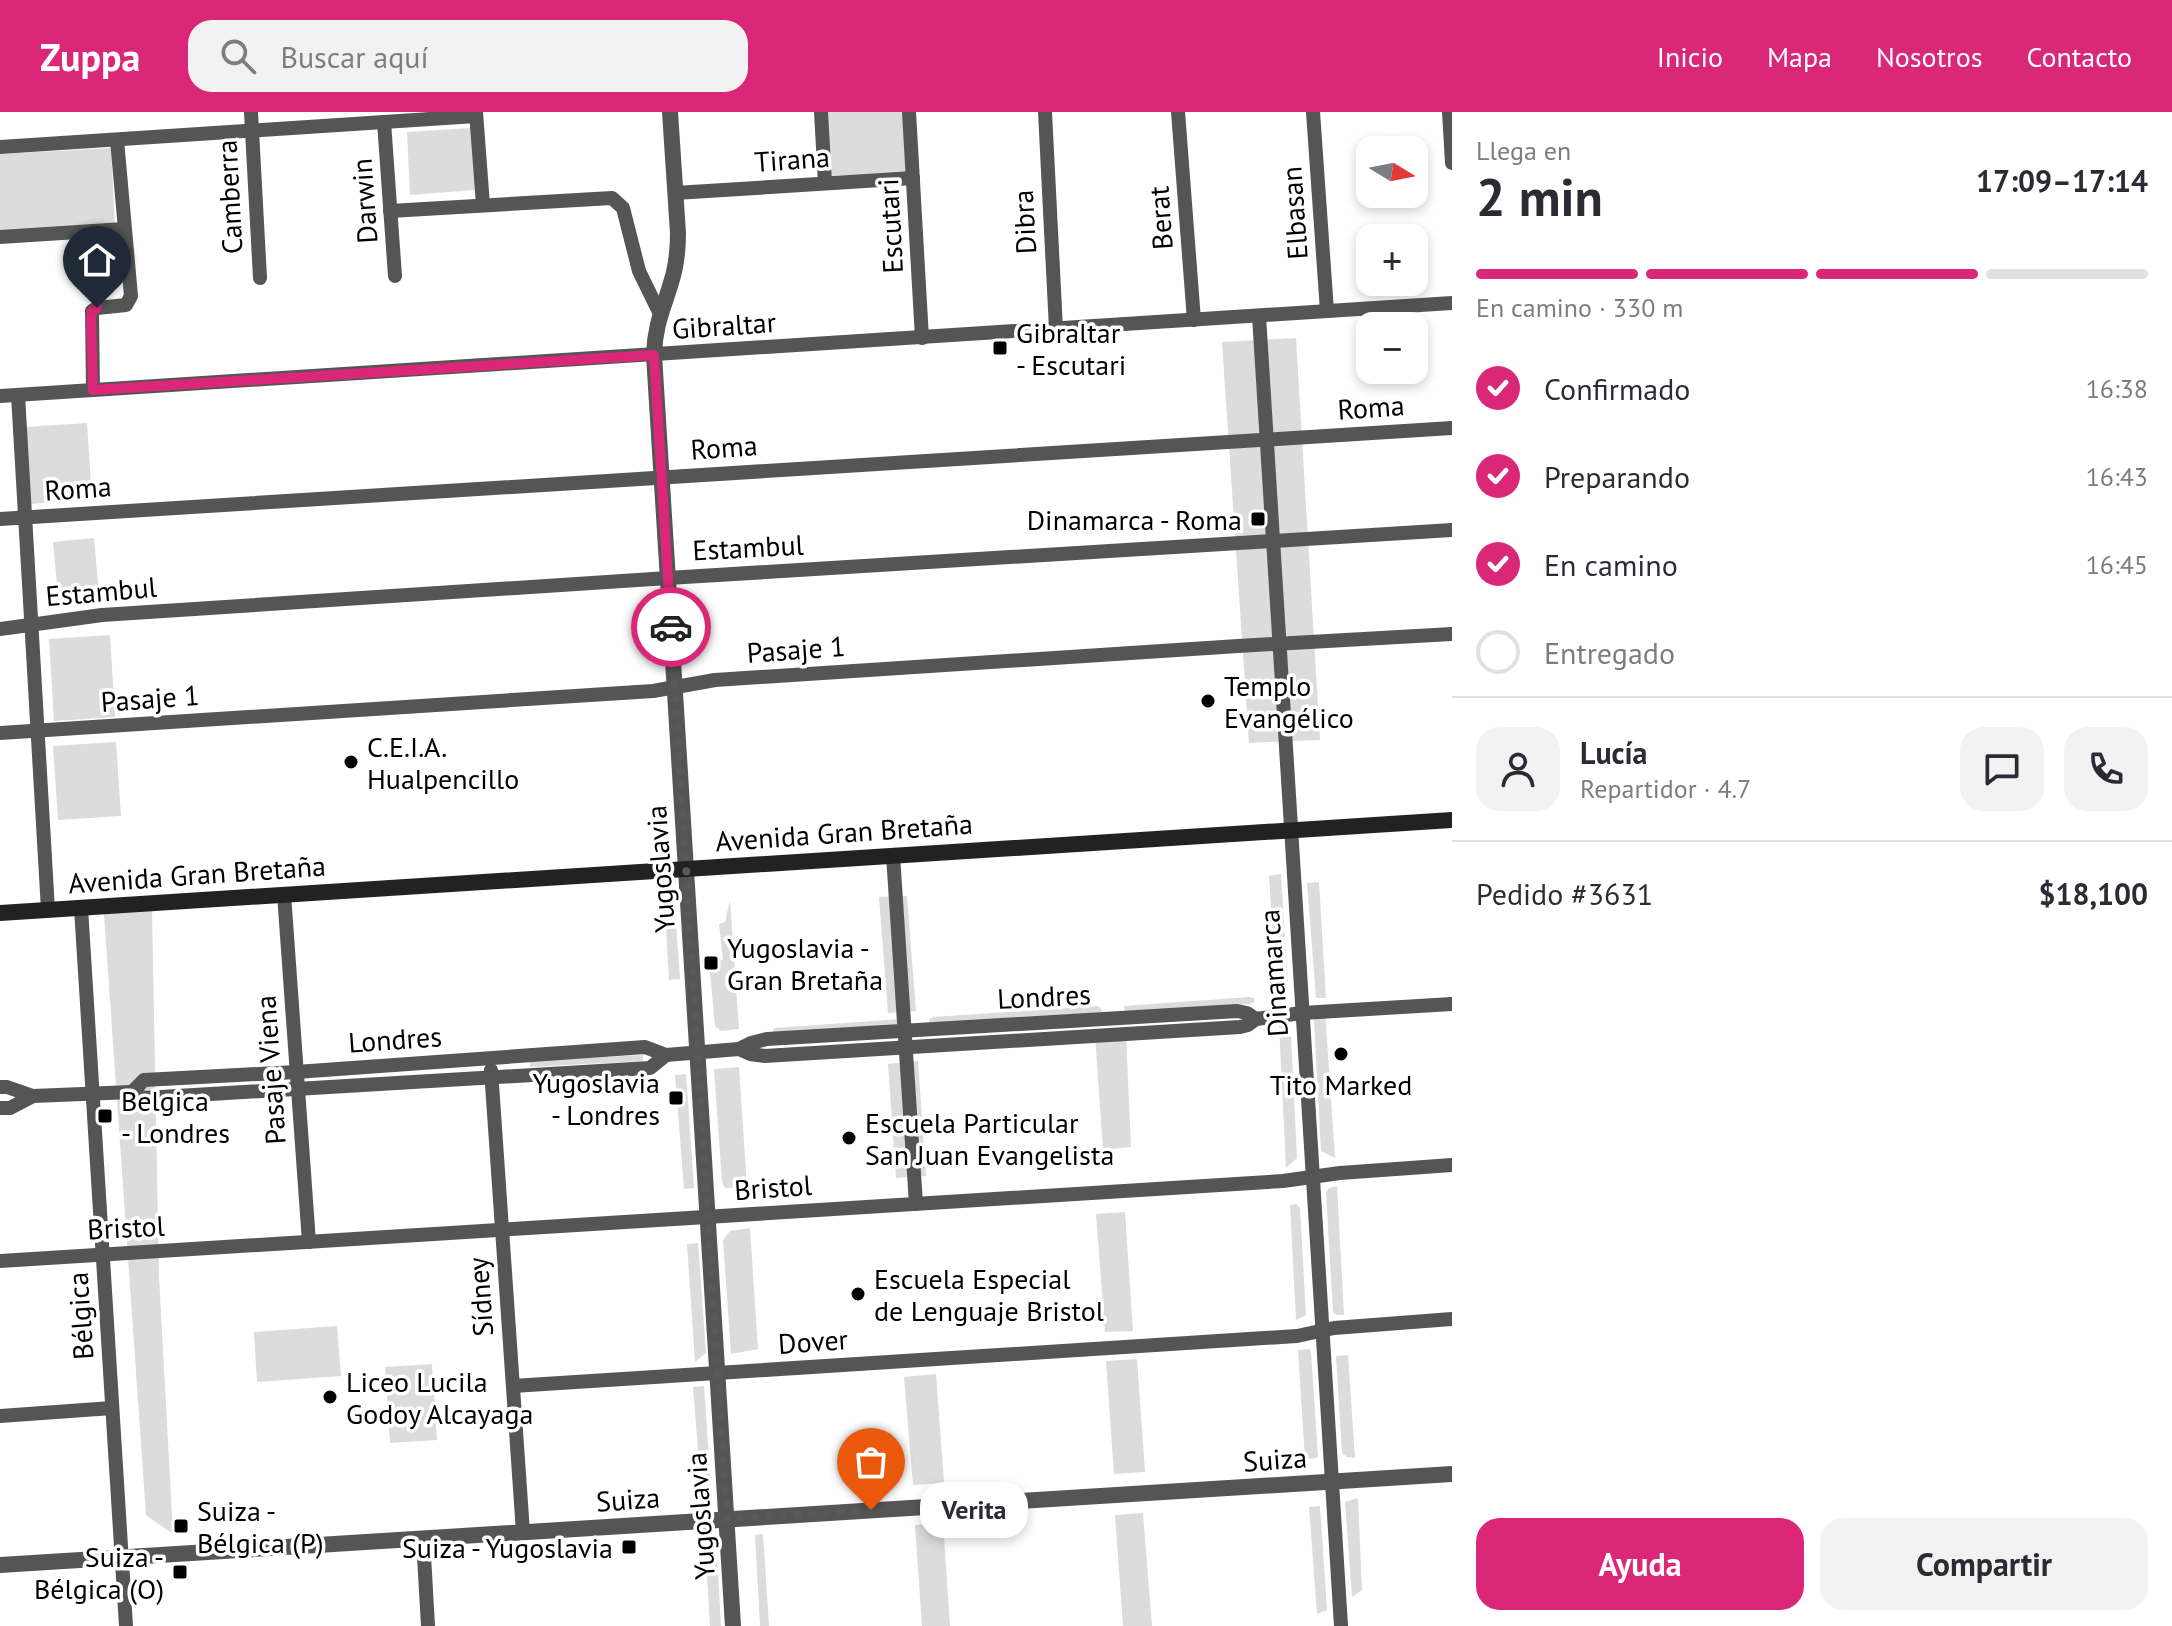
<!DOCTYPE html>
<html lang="es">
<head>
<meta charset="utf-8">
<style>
	:root { --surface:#fff; --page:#f2f2f3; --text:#2b2b33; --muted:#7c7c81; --line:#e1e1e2; --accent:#db2777 }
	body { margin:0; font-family:"PT Sans",sans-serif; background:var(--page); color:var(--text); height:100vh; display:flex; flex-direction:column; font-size:30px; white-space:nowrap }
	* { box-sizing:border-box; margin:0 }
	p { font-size:26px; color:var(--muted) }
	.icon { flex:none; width:44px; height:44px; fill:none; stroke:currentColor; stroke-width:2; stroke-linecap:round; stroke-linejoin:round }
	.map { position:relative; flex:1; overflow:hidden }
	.sheet { display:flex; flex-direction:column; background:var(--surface); width:720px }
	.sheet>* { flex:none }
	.needle { width:52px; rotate:100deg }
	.controls { position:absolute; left:1356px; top:24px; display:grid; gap:16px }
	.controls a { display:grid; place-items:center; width:72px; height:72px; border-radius:16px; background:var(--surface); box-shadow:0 4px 12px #0003; font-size:40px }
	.pin { position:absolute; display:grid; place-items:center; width:68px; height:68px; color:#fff; margin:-82px -34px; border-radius:50% 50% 50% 0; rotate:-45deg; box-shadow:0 0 8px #0007 }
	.pin .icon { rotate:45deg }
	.courier { position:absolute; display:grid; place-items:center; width:80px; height:80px; margin:-40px; border:6px solid #db2777; border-radius:50%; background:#fff; color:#222; box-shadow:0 2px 10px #0007 }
	.bubble { position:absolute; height:56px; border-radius:24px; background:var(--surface); box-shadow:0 4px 12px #0003; font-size:26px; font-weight:700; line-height:56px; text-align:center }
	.summary em { font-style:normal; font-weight:700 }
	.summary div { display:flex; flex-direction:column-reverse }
	.summary { display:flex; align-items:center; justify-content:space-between; height:136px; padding:0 24px }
	h1 { font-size:52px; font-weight:700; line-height:60px }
	.bar { display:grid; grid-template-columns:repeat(4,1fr); gap:12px 8px; align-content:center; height:96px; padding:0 24px }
	.bar i { height:10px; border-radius:6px; background:var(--line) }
	.bar .active { background:var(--accent) }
	.bar p { grid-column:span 4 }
	.line { display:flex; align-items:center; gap:20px; padding:0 24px; border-top:2px solid var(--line) }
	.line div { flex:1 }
	.round { display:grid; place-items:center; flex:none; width:84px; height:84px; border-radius:24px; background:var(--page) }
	ol { padding:0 24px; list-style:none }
	li { display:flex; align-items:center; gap:24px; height:88px }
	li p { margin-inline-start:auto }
	li .icon { padding:8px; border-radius:50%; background:var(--accent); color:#fff; stroke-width:4 }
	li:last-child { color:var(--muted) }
	li i { width:44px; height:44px; border:4px solid var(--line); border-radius:50% }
	.button { display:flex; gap:16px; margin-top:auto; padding:16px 24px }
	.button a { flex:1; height:92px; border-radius:24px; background:var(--accent); color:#fff; font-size:32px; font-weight:700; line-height:92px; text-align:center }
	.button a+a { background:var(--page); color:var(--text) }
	header { display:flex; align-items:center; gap:48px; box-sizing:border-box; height:112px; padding:0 40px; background:var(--accent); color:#fff }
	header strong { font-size:38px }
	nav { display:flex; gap:44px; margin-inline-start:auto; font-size:28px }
	.search { width:560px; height:72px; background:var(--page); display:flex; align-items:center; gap:20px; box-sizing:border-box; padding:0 28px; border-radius:24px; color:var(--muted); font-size:30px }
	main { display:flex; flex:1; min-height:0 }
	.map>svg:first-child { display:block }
</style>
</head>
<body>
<header>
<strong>Zuppa</strong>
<div class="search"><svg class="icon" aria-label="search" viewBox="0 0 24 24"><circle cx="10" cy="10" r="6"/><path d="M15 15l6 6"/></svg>Buscar aquí</div>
<nav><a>Inicio</a><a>Mapa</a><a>Nosotros</a><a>Contacto</a></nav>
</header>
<main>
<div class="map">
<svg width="1452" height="1514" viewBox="0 0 1452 1514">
	<rect width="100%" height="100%" fill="#fff"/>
	<g fill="#dcdcdc">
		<path d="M827 0H904L907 60 830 64Z"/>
		<path d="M471 16 475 78 410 83 407 20Z"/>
		<path d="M111 36 115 113 0 119V42Z"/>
		<path d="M1296 226 1320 628 1249 631 1222 230Z"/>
		<path d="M87 311 92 387 29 392 24 315Z"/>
		<path d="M94 426 100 492 59 496 53 430Z"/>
		<path d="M110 523 115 605 54 609 49 527Z"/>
		<path d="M116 630 121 704 58 708 53 634Z"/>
		<path d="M1281 762 1288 875 1284 884 1277 885 1269 764Z"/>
		<path d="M1319 770 1326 886H1316L1307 771Z"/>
		<path d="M907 784 916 899 888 901 879 785Z"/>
		<path d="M730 788 739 917 721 919 715 914 709 849 723 848 719 812 725 810Z"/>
		<path d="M152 798 159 1164 173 1422 146 1403 104 802Z"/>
		<path d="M675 798 680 867 669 868 665 799Z"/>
		<path d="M1249 885 1254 886V890L1250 892 1127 901 1125 899 1124 894Z"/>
		<path d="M1097 894 1101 896 1102 900 930 913 929 907 933 905Z"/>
		<path d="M1325 899 1335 1046 1321 1039 1314 908Z"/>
		<path d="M900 907 906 913 773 922V918L775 916Z"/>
		<path d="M1279 912 1291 924 1297 1046 1286 1056Z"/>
		<path d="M1095 923H1126L1131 1035 1103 1038Z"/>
		<path d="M643 943V949L530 955V949Z"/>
		<path d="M918 949 926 1064 896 1066 888 952Z"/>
		<path d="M739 955 747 1075 725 1076 722 1070 714 957Z"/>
		<path d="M686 962 694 1076 684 1077 675 963Z"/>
		<path d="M1337 1074 1344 1203H1337L1333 1200 1326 1081 1329 1076Z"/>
		<path d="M1296 1092 1300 1096 1306 1203 1296 1208 1290 1093Z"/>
		<path d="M1125 1100 1133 1219 1105 1220 1096 1102Z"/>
		<path d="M750 1116 758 1237 731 1242 723 1128 730 1119Z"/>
		<path d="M698 1131 706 1241 695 1250 687 1132Z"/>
		<path d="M337 1214 341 1264 257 1270 254 1220Z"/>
		<path d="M1309 1237 1311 1240 1318 1344 1316 1346 1305 1347 1298 1238Z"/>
		<path d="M1348 1243 1355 1346 1347 1345 1342 1341 1336 1244Z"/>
		<path d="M1137 1247 1145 1360 1114 1362 1106 1249Z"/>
		<path d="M432 1252 437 1328 390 1331 385 1255Z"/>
		<path d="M936 1262 944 1371 913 1373 904 1265Z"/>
		<path d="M704 1274 711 1376 701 1377 693 1275Z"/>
		<path d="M1358 1386 1362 1478 1352 1485 1345 1390Z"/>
		<path d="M1320 1394 1327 1498 1317 1502 1309 1395Z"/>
		<path d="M1143 1401 1152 1514H1123L1115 1403Z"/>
		<path d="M943 1411 950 1514H922L915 1413Z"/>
		<path d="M763 1422 769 1514H760L755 1423Z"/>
		<path d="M717 1444 721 1514H710L706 1445Z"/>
	</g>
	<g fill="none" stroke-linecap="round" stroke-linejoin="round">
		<g stroke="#555" stroke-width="14">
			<path d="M251 0 260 166"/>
			<path d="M476 0 483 93"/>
			<path d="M821 0 825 71"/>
			<path d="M909 0 922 226"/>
			<path d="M1045 0 1056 217"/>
			<path d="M1178 0 1194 208"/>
			<path d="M1313 0 1327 199"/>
			<path d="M1449 0 1452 51"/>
			<path d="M384 10 395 164"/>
			<path d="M0 35 476 4"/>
			<path d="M675 81 913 66"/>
			<path d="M390 99 612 86 623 96 639 159 659 200"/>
			<path d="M0 125 124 117"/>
			<path d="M1259 204 1341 1514"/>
			<path d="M93 278 92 199 97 196 126 193 131 184 117 28"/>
			<path d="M18 283 48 798"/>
			<path d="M0 284 1452 191"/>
			<path d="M0 407 1452 316"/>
			<path d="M0 517 102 503 668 466 1452 418"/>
			<path d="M0 621 653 579 715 568 1238 534 1452 522"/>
			<path d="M893 743 916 1092"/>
			<path d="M284 782 309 1130"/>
			<path d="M81 796 126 1514"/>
			<path d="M739 937 750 942 765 944 1240 915 1248 913 1256 907 1302 901 1452 892"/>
			<path d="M491 958 523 1420"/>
			<path d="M0 975H7L33 984 132 980 144 986 650 956 666 943"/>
			<path d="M132 980 144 968 296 960 645 935 666 943 739 937 751 931 767 927 1237 899 1247 901 1256 907"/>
			<path d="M0 996H10L33 984"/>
			<path d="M0 1149 1283 1069 1340 1061 1452 1053"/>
			<path d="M513 1274 1297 1224 1334 1216 1452 1207"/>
			<path d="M0 1304 112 1296"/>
			<path d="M423 1426 428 1514"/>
		</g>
		<g stroke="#555" stroke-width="16">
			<path d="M670 0 678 121C678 134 677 147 674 160 666 192 655 208 654 243L733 1514"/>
			<path d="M0 1453 1452 1362"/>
		</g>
		<path stroke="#222" stroke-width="16" d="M0 801 1452 708"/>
	</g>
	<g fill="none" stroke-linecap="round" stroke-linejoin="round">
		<path stroke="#595959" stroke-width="8" stroke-dasharray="0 14.4" d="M671 515 727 1407 871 1398"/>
		<path stroke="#db2777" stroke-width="10" d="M97 196 92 199 91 205 93 278 654 243 671 515"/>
	</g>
	<g fill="#000" stroke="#fff" stroke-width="3">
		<rect x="992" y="228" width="16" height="16" rx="4"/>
		<rect x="1250" y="399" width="16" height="16" rx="4"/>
		<circle cx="1208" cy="589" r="8"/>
		<circle cx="351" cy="650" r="8"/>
		<rect x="703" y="843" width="16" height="16" rx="4"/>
		<circle cx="1341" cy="942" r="8"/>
		<rect x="668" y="978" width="16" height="16" rx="4"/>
		<rect x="97" y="996" width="16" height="16" rx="4"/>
		<circle cx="849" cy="1026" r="8"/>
		<circle cx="858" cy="1182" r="8"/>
		<circle cx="330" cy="1285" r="8"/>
		<rect x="173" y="1406" width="16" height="16" rx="4"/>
		<rect x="621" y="1427" width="16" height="16" rx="4"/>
		<rect x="172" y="1452" width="16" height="16" rx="4"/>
	</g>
	<g text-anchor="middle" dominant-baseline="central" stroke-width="7" stroke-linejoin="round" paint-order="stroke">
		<g font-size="28" fill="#000" stroke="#fff">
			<text transform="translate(792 47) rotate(-4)">Tirana</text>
			<text transform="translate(229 85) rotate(-93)">Camberra</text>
			<text transform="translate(364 89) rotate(-94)">Darwin</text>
			<text transform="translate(1294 101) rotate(-94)">Elbasan</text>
			<text transform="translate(1160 106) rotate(-94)">Berat</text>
			<text transform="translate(1024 110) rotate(-93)">Dibra</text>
			<text transform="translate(890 114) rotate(-93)">Escutari</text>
			<text transform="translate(724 213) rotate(-4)">Gibraltar</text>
			<text transform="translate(1371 295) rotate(-4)">Roma</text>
			<text transform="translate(724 335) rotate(-4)">Roma</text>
			<text transform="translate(78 376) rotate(-4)">Roma</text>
			<text transform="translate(748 435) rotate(-3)">Estambul</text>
			<text transform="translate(101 479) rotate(-5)">Estambul</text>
			<text transform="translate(796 537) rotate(-4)">Pasaje 1</text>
			<text transform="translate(150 586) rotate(-4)">Pasaje 1</text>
			<text transform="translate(844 720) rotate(-4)">Avenida Gran Bretaña</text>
			<text transform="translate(660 757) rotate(-94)">Yugoslavia</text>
			<text transform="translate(197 762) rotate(-4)">Avenida Gran Bretaña</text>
			<text transform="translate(1273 861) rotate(-94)">Dinamarca</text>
			<text transform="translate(1044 884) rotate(-3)">Londres</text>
			<text transform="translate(395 927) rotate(-4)">Londres</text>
			<text transform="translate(270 958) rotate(-94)">Pasaje Viena</text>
			<text transform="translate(773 1075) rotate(-4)">Bristol</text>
			<text transform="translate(126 1115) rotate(-3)">Bristol</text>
			<text transform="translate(480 1185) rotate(-94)">Sídney</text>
			<text transform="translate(80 1204) rotate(-94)">Bélgica</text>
			<text transform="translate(813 1229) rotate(-4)">Dover</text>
			<text transform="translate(1275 1347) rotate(-4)">Suiza</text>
			<text transform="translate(628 1387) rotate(-4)">Suiza</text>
			<text transform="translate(700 1404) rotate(-94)">Yugoslavia</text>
		</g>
		<g font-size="28" fill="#000" stroke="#fff" text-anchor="start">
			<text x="1016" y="220">Gibraltar<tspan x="1016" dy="32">- Escutari</tspan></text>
			<text x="1242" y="407" text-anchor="end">Dinamarca - Roma</text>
			<text x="1224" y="573">Templo<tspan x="1224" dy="32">Evangélico</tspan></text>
			<text x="367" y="634">C.E.I.A.<tspan x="367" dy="32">Hualpencillo</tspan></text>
			<text x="727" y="835">Yugoslavia -<tspan x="727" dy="32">Gran Bretaña</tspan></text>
			<text x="660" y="970" text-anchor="end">Yugoslavia<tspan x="660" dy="32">- Londres</tspan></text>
			<text x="1341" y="972" text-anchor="middle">Tito Marked</text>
			<text x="121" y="988">Belgica<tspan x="121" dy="32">- Londres</tspan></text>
			<text x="865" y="1010">Escuela Particular<tspan x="865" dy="32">San Juan Evangelista</tspan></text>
			<text x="874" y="1166">Escuela Especial<tspan x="874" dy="32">de Lenguaje Bristol</tspan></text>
			<text x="346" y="1269">Liceo Lucila<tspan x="346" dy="32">Godoy Alcayaga</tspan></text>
			<text x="197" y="1398">Suiza -<tspan x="197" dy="32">Bélgica (P)</tspan></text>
			<text x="613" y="1435" text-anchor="end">Suiza - Yugoslavia</text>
			<text x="164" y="1444" text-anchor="end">Suiza -<tspan x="164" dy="32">Bélgica (O)</tspan></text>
		</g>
	</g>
</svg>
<div class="controls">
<a><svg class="needle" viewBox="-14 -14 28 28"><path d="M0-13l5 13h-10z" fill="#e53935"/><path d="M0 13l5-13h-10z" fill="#7c7c81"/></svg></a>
<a>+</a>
<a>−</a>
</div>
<div class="pin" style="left:871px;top:1398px;background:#ea580c"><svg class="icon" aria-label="bag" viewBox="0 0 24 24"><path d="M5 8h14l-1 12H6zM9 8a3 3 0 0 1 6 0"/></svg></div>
<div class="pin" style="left:97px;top:196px;background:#1f2937"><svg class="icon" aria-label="home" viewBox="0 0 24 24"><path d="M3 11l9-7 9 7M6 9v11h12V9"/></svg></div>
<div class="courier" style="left:671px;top:515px"><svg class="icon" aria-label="car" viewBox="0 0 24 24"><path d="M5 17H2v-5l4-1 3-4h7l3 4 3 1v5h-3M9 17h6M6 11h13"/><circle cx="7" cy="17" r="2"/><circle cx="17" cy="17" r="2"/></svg></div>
<div class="bubble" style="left:920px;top:1370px;width:108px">Verita</div>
</div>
<section class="sheet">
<div class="summary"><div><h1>2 min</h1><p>Llega en</p></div><em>17:09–17:14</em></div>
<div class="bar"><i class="active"></i><i class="active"></i><i class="active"></i><i></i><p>En camino · 330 m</p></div>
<ol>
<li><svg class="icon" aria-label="check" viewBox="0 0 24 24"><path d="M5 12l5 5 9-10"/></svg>Confirmado<p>16:38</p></li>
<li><svg class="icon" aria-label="check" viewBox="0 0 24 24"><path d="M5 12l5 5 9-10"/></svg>Preparando<p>16:43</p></li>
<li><svg class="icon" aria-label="check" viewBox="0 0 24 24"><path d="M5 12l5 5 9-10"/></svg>En camino<p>16:45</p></li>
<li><i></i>Entregado</li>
</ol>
<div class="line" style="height:144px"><a class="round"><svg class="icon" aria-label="person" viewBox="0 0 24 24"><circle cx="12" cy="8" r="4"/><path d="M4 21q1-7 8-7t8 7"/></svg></a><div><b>Lucía</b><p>Repartidor · 4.7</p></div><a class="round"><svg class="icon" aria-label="chat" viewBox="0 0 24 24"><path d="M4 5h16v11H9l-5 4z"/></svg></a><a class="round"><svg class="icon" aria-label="phone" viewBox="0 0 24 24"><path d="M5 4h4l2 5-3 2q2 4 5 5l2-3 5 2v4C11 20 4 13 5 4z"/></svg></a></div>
<div class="line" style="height:104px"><div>Pedido #3631</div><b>$18,100</b></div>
<div class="button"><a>Ayuda</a><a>Compartir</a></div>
</section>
</main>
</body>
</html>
